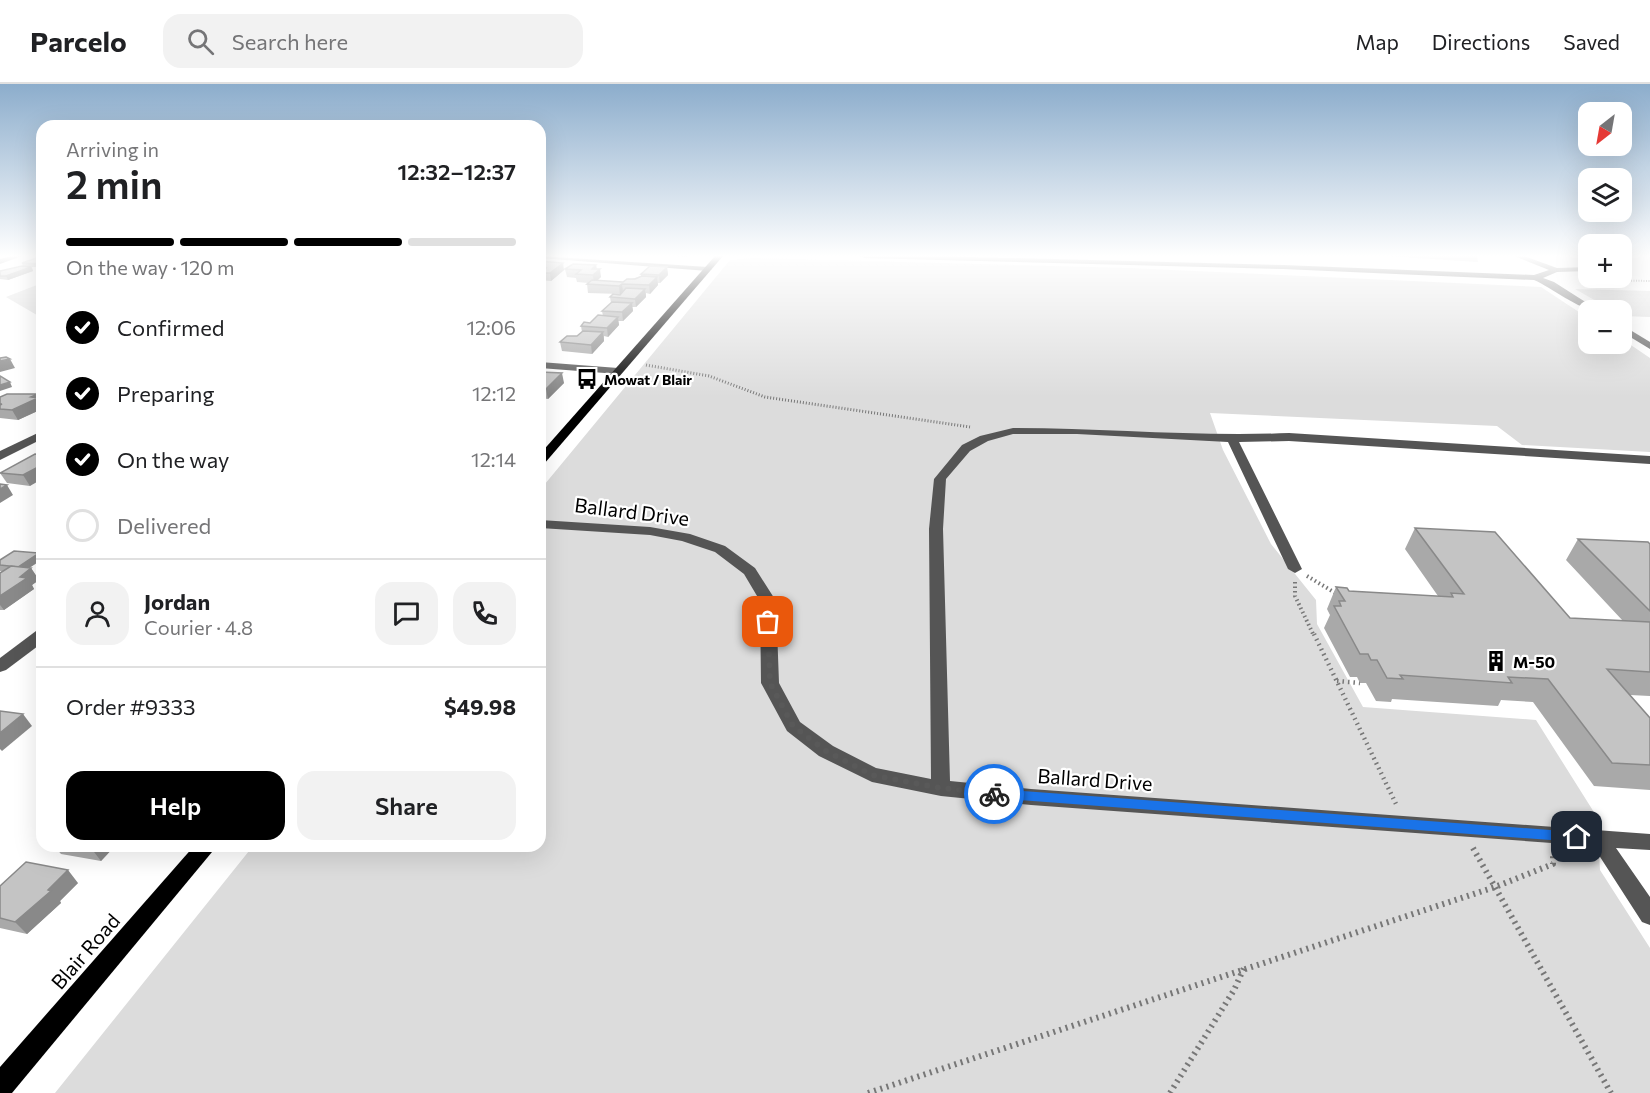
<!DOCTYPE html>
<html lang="en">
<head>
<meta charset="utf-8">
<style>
	:root { --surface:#fff; --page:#f2f2f2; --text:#202124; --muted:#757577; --line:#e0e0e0; --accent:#000 }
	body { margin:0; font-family:Commissioner,sans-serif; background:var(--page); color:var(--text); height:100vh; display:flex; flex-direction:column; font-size:22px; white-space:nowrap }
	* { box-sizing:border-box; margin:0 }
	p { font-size:20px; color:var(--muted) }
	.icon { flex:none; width:33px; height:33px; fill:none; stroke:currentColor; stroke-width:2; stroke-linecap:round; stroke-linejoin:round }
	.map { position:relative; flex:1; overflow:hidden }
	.drawer { position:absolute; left:36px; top:36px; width:510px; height:732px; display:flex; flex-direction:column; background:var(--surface); border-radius:18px; box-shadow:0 6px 24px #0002 }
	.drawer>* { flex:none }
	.needle { width:39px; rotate:211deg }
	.buttons { position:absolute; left:1578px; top:18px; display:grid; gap:12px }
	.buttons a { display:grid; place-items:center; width:54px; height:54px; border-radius:12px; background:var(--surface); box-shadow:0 6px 24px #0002; font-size:30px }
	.pin { position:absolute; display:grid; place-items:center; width:51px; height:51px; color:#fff; margin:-26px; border-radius:12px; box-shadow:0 3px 9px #0006 }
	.courier { position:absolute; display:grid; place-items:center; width:60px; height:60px; margin:-30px; border:4px solid #1a73e8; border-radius:50%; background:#fff; color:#222; box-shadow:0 2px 8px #0007 }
	.headline em { font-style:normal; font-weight:600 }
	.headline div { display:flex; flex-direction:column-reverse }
	.headline { display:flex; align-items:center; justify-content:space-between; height:102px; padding:0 30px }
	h1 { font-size:39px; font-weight:600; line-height:45px }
	.bar { display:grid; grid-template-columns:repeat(4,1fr); gap:9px 6px; align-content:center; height:72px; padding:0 30px }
	.bar i { height:8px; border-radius:4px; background:var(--line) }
	.bar .on { background:var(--accent) }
	.bar p { grid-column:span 4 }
	.line { display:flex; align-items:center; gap:15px; padding:0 30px; border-top:2px solid var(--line) }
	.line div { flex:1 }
	.round { display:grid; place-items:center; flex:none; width:63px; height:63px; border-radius:18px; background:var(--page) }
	ol { padding:0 30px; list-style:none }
	li { display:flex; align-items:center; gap:18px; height:66px }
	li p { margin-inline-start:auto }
	li .icon { padding:6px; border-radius:50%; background:var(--accent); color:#fff; stroke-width:4 }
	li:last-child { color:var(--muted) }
	li i { width:33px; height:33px; border:3px solid var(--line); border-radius:50% }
	.primary-button { display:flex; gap:12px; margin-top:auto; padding:12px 30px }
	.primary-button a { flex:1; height:69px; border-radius:18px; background:var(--accent); color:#fff; font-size:24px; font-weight:600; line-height:69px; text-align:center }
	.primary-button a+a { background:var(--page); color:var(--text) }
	header { display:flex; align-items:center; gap:36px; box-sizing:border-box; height:84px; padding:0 30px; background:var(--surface); border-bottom:2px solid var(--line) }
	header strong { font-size:28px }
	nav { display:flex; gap:33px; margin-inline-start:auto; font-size:21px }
	.search { width:420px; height:54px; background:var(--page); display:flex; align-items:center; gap:15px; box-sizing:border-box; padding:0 21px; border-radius:18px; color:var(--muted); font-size:22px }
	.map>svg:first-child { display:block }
</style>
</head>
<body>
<header>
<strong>Parcelo</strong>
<div class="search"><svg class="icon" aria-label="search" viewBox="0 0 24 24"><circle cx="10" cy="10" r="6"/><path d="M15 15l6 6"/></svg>Search here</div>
<nav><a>Map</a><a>Directions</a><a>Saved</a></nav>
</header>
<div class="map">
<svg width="1650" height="1009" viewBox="0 0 1650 1009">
	<rect width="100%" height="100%" fill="#fff"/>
	<g fill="#dcdcdc">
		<path d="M752 174 1128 184 1541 203 1588 234V260H1622V255L1650 274V368L1522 361 1497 342 1210 329 1223 366 1271 460 1316 516 1317 540 1363 623 1536 636 1597 733 1600 786 1650 864V1009H55L253 762H540V406L730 176Z"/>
		<path d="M42 199V234L6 213Z"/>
		<path d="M1575 205 1650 207V233L1622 232V226H1612Z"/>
	</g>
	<path fill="#a3a3a3" d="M1386 172H1477L1478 178Z"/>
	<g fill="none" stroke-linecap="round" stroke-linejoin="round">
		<path stroke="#777" stroke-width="2" stroke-dasharray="1 1.5" stroke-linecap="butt" d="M1596 196 1650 197"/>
		<path stroke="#777" stroke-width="3" stroke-dasharray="1 2" stroke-linecap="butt" d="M646 281 709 292 765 313 970 343"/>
		<g stroke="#777" stroke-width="4" stroke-dasharray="1.5 3" stroke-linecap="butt">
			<path d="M1307 492 1337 510"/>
			<path d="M1295 498V512L1314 552"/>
		</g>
		<g stroke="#777" stroke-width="4.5" stroke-dasharray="1.5 4" stroke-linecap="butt">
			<path d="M1314 550 1396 720"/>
			<path d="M1337 597 1360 599"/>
		</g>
		<g stroke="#777" stroke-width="6" stroke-dasharray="2 4.5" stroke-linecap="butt">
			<path d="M1473 764 1611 1009"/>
			<path d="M868 1009 1495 803 1553 780V770"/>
			<path d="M1170 1009 1234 906 1244 884"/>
		</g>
		<g fill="#555" fill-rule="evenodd">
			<path d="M12 172H22L0 180V175Z"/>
			<path d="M540 172 708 183 712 185 708 187 540 174Z"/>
			<path d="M860 172H935L1283 181 1534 191 1549 186 1514 172H1524L1557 184 1588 183V187L1557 188 1543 194 1554 198 1598 226C1581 228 1553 204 1534 196L1283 185 864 174Z"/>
			<path d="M1622 241 1650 258V265L1622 248Z"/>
			<path d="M540 278 618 284 623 287 618 290 540 284Z"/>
			<path d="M1013 344C1105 344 1197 353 1289 349L1650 372V380L1289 357 1239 358 1302 485 1295 489 1288 485 1228 358 1077 350H1013L988 357 970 367 946 395 943 445 950 697 1031 705 1650 750V766L1616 764 1650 813V841L1642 838 1593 762 1031 721 941 712 872 698 819 672 787 647 761 599 760 517 744 490 715 468 682 457 650 451 540 444V436L650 443 690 450 725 462 755 484 776 517 779 599 800 638 833 662 876 684 931 695 929 445 934 395 962 361 980 352Z"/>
			<path d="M42 347V355L0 376V367Z"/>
			<path d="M42 546V559L6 586 0 588V574L36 547Z"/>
		</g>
		<g fill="#000" fill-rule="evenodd">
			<path d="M715 172H723L544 380 540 381V370Z"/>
			<path d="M194 762H217L12 1009H0V983Z"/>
		</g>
	</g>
	<g fill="#a9a9a9">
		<path d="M42 172V183H32L33 187 8 196 0 195V187L23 182 22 179Z"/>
		<path d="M669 172H688L687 173Z"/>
		<path d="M540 177 564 186 551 197 540 196Z"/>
		<path d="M596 181 597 185 601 193 597 197 623 198 641 192V190L667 183 668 191 660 199H658V201L650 210 646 209V213L636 223H632L633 227 623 237H618L619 241 608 253 604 252V257L592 270 562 267 560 258 577 252 582 248 581 242 590 239 603 232 602 227 611 219 610 213 620 210 588 209 587 200 589 199 577 198 576 194 567 193 565 185Z"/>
		<path d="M540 288 564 299 548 315 540 314Z"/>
		<path d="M0 313 41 321 42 325 18 336 0 334Z"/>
		<path d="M42 371 30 402 7 399 0 389Z"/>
		<path d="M1415 444 1570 534 1623 537 1566 476 1578 455 1650 460V612L1630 611 1650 634V706L1594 702 1533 618 1501 616 1498 622 1392 615 1391 618 1376 617 1366 599H1360L1357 593H1350L1324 544 1330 531 1327 525 1336 503 1349 507 1438 512 1405 465Z"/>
		<path d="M42 465V476L29 484H31L39 496 32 501 34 505 4 526H0V489L4 487H0V476L38 469Z"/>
		<path d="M54 762H115L101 777 61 770Z"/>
		<path d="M78 799 60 817 61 819 27 850 0 844V802Z"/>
	</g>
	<g fill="#898989">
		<path d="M42 178V183L40 184 38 180Z"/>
		<path d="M563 179 564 186 551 197 550 189Z"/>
		<path d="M596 181 597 188 600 185 601 193 594 199 592 185Z"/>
		<path d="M31 183 33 187 8 196 6 192Z"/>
		<path d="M667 183 668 191 660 199 659 191Z"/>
		<path d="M657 193 658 201 650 210 649 201Z"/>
		<path d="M622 200 623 208 620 211 619 202Z"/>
		<path d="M645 205 646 213 636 223 635 215Z"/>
		<path d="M632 219 633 227 623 237 622 228Z"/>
		<path d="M618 233 619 241 608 253 607 244Z"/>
		<path d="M603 248 604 257 592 270 591 261Z"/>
		<path d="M10 275 15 284 0 288V277Z"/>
		<path d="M562 289 564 299 548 315 546 305Z"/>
		<path d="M10 298 12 303 0 307V301Z"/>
		<path d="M38 310 42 318V325L18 336 12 326 31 313Z"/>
		<path d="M42 381V395L30 402 23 391Z"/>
		<path d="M7 401 13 411 0 419V405Z"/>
		<path d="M38 470 42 475 22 489 18 483Z"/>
		<path d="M31 484 39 496 32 501 34 505 4 526 0 521V512L20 493Z"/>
		<path d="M23 630 32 642 2 667 0 665V649Z"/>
		<path d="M94 762H115L101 777 91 764Z"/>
		<path d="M68 786 78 799 60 817 61 819 27 850 15 838Z"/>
	</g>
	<g fill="#c4c4c4" stroke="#898989" stroke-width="1.5">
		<path d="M42 172V178L38 180 22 179Z"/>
		<path d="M540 177 563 179 550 189H540L546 184 540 183Z"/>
		<path d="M573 180 596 181 592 185H600L593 191 576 190 581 186 565 185Z"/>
		<path d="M22 182 31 183 6 192H0V187Z"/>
		<path d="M650 182 667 183 659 191 641 190Z"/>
		<path d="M642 192 657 193 649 201 622 200 619 202 587 200 592 196 623 198 627 195H635Z"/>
		<path d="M626 204 645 205 635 215 610 213 613 210 620 211Z"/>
		<path d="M612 218 632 219 622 228 602 227Z"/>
		<path d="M598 231 618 233 607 244 581 242 584 238 590 239Z"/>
		<path d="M583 247 603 248 591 261 560 258 567 252H577Z"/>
		<path d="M6 273 10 275 0 277V274Z"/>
		<path d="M540 288 562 289 546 305H540Z"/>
		<path d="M0 292 10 298 0 301Z"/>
		<path d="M7 310H38L31 313 38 314 12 326 0 325V321L2 320H0V313Z"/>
		<path d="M35 370 42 371V381L23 391 0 389Z"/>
		<path d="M0 400 7 401 0 405Z"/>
		<path d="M1415 444 1495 448 1570 534 1650 538V588L1607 585 1650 634V681L1612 679 1548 595 1508 593 1512 599 1400 591 1403 595 1387 594 1377 576H1371L1368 570H1360L1334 522H1341L1339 517H1345L1336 503 1347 504 1349 507 1453 513 1451 509 1464 510Z"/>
		<path d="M1578 455 1648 458 1650 460V527Z"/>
		<path d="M14 467 39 469 18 483 0 481V476Z"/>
		<path d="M11 482 31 484 20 493 27 494 0 512V489Z"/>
		<path d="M0 627 23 630 0 649Z"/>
		<path d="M76 762H94L91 764Z"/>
		<path d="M26 778 68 786 48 806 51 807 15 838 0 834V802Z"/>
	</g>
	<linearGradient id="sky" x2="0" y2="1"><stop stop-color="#8cadcc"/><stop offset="0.55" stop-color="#fff"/><stop offset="1" stop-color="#fff" stop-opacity="0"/></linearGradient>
	<rect width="1650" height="313" fill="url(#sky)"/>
	<path fill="#1a73e8" d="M994 705 1577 748 1584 753 1577 758 994 714 988 710Z"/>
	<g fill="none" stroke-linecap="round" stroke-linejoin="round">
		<path stroke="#595959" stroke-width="6" stroke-dasharray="0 10.8" d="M768 538 770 599 793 642 826 667 872 691 941 704 994 710"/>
	</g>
	<defs>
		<symbol id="bus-bare" viewBox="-9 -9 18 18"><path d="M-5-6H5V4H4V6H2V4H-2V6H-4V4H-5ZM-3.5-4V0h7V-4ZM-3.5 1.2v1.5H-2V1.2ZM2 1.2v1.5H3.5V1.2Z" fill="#000" stroke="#fff" stroke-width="2.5" paint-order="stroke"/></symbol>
		<symbol id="building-bare" viewBox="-9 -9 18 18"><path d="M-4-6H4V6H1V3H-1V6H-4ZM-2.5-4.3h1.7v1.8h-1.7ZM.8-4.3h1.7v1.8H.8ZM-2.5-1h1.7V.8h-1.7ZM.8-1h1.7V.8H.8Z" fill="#000" stroke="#fff" stroke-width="2.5" paint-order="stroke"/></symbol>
	</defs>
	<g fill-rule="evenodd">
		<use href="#bus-bare" x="572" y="280" width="30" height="30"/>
		<use href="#building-bare" x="1481" y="562" width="30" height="30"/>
	</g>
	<g text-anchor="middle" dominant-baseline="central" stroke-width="4.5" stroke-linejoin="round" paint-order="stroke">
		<g font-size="14" font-weight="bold" fill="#000" stroke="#fff" text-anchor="start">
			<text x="604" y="295">Mowat / Blair</text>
		</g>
		<g font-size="16" font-weight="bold" fill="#000" stroke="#fff" text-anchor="start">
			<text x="1513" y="577">M-50</text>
		</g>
		<g font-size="20" fill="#000" stroke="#fff">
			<text transform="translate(632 427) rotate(7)">Ballard Drive</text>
			<text transform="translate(1095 695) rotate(4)">Ballard Drive</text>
			<text transform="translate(85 867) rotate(-49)">Blair Road</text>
		</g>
	</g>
</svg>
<div class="buttons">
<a><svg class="needle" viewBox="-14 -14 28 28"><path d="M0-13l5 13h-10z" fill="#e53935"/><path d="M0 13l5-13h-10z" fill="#757577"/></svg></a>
<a><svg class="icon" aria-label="layers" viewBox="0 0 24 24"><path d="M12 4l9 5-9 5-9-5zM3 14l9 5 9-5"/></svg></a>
<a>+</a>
<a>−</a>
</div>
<div class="pin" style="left:768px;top:538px;background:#ea580c"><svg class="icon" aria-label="bag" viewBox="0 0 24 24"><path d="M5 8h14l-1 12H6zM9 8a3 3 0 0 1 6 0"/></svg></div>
<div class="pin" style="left:1577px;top:753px;background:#1f2937"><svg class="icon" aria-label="home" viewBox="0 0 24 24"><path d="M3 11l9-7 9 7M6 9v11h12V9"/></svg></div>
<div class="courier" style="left:994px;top:710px"><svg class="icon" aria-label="bike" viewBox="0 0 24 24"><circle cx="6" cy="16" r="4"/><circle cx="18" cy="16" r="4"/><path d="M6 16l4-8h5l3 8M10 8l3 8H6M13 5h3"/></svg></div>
<section class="drawer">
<div class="headline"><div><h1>2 min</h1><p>Arriving in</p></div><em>12:32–12:37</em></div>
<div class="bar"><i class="on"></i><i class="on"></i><i class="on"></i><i></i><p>On the way · 120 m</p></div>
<ol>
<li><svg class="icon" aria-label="check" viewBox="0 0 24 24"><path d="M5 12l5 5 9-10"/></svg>Confirmed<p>12:06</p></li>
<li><svg class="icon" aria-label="check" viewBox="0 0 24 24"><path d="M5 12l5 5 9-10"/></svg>Preparing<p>12:12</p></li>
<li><svg class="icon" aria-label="check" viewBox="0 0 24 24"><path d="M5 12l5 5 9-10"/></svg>On the way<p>12:14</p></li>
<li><i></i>Delivered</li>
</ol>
<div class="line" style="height:108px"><a class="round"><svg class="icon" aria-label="person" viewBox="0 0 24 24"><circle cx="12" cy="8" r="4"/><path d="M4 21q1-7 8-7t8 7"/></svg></a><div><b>Jordan</b><p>Courier · 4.8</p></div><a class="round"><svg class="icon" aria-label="chat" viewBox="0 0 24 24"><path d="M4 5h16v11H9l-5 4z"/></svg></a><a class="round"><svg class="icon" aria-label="phone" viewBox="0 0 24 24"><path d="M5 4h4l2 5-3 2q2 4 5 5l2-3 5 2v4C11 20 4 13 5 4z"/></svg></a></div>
<div class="line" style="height:78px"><div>Order #9333</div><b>$49.98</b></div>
<div class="primary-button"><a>Help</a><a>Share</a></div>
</section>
</div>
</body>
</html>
